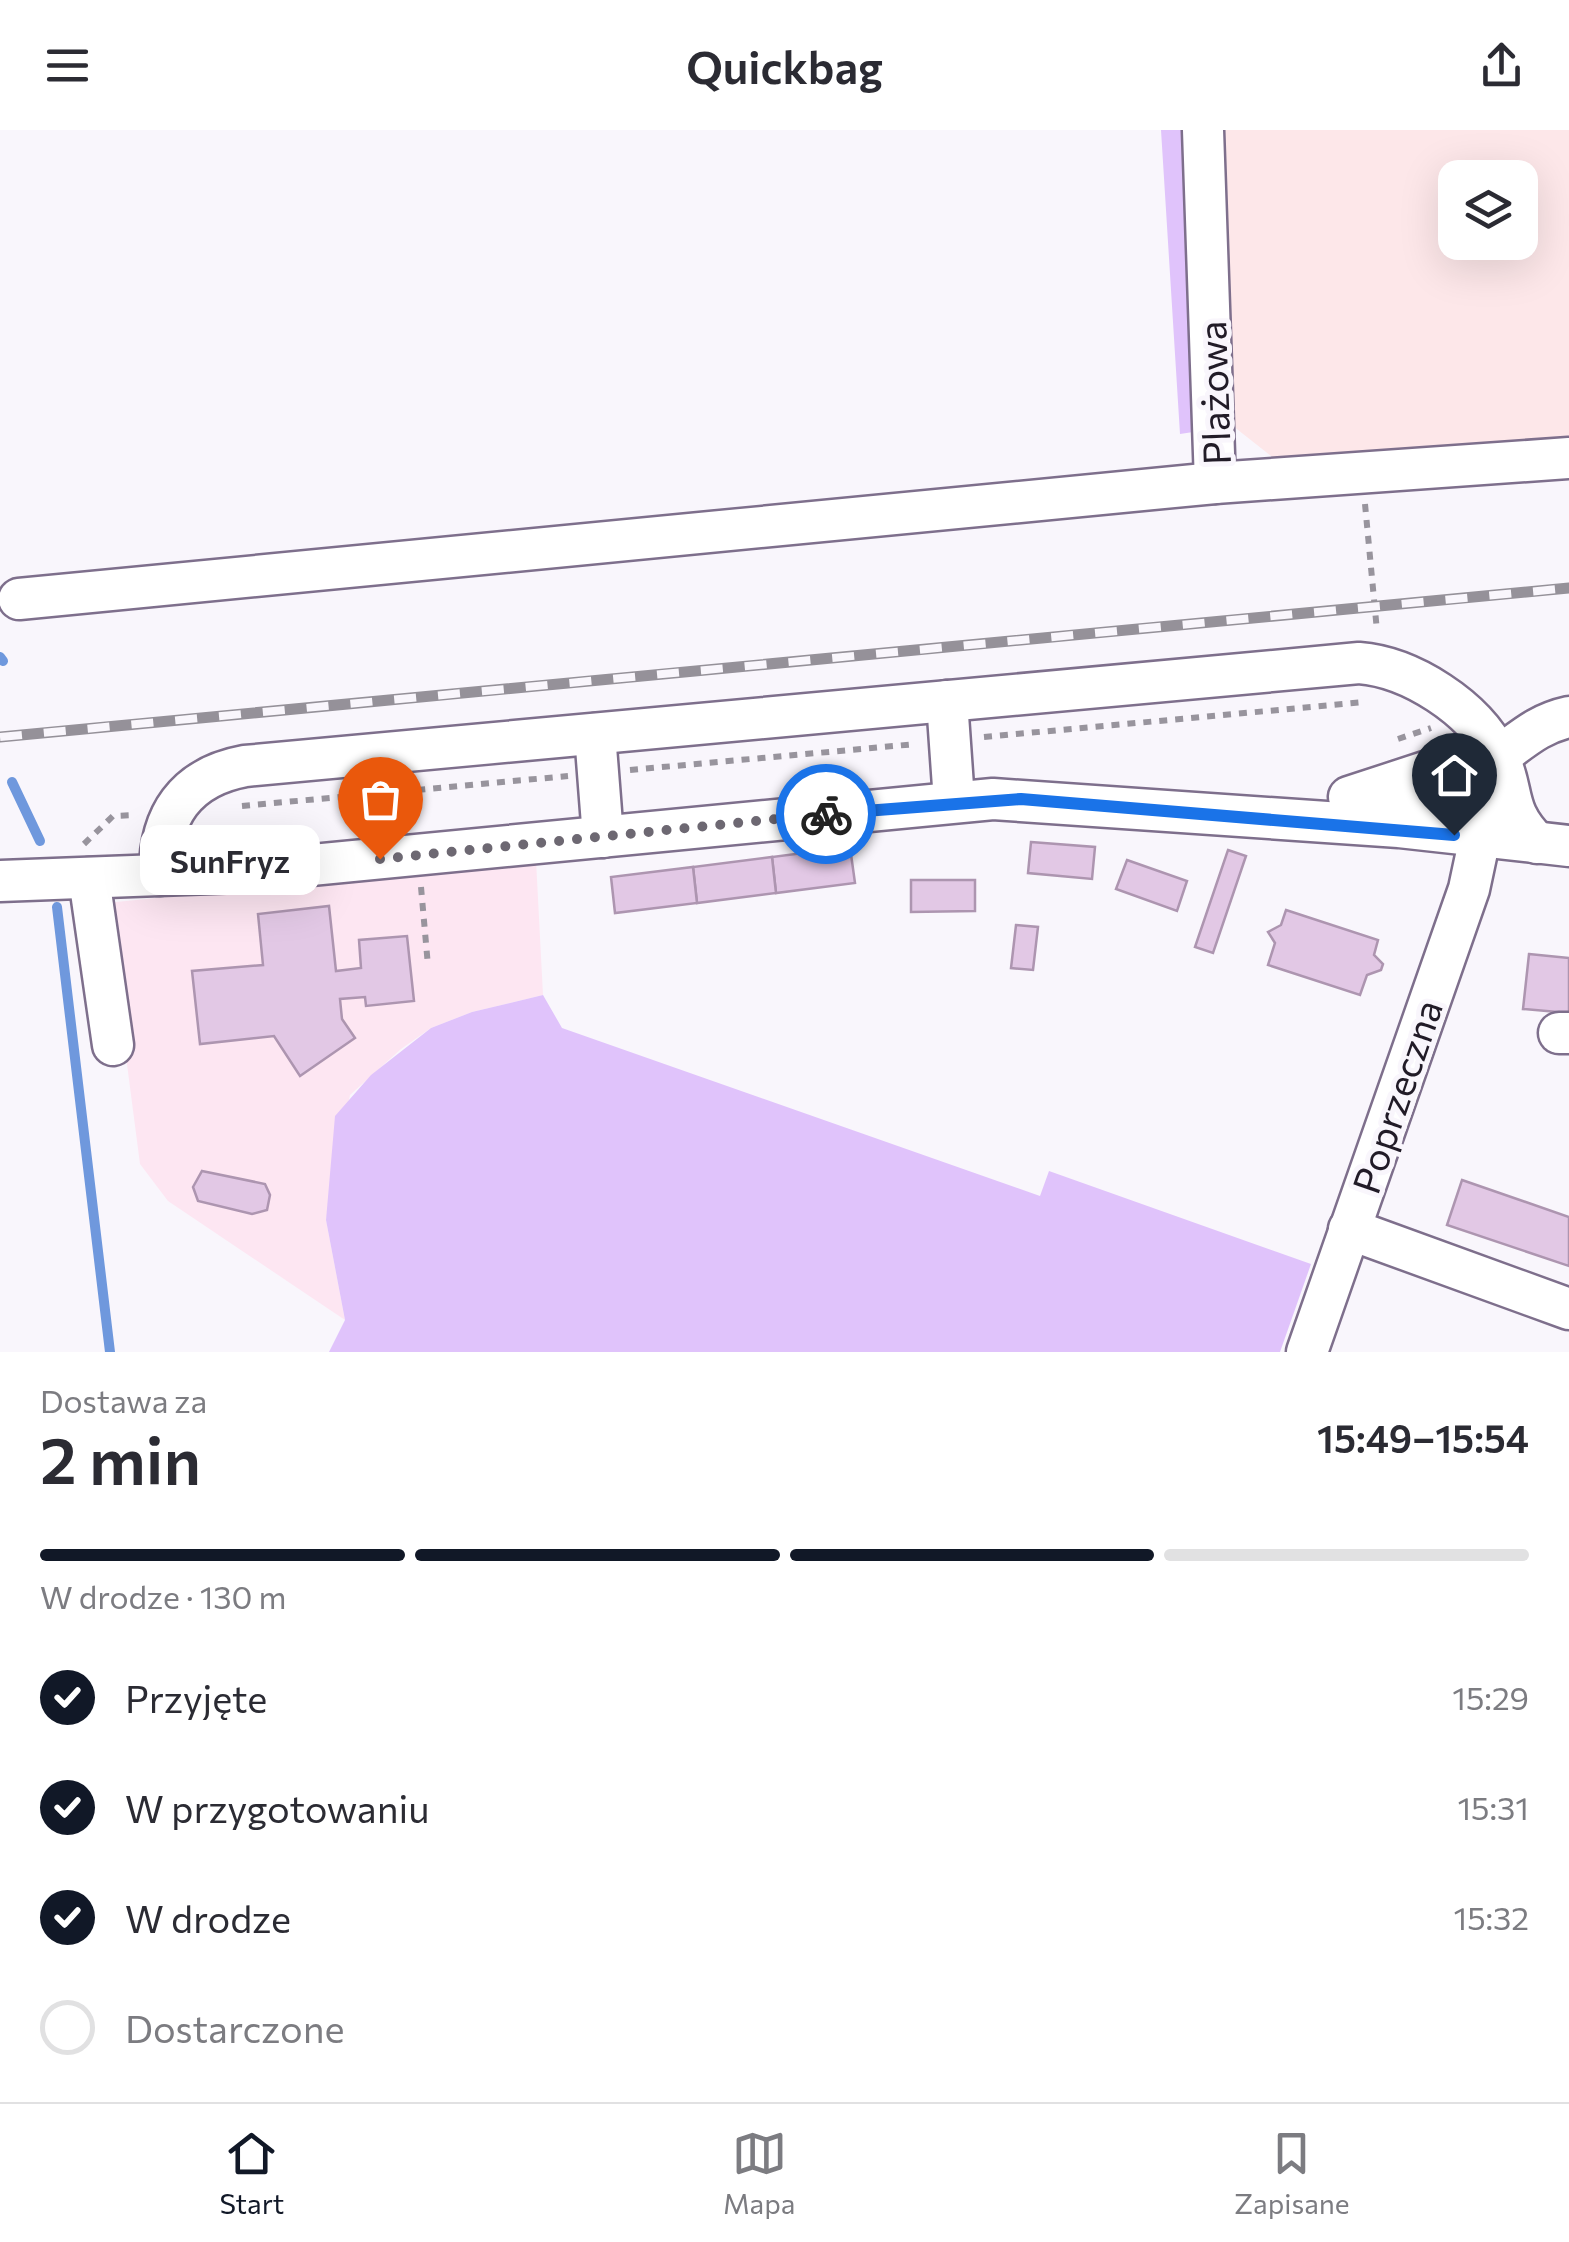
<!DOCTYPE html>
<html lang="pl">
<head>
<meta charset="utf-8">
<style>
	:root { --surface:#fff; --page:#f2f2f3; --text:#2b2b33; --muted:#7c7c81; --line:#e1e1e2; --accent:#111827 }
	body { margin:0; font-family:Commissioner,sans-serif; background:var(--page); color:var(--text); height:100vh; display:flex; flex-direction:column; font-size:38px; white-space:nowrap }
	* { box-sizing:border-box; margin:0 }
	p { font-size:32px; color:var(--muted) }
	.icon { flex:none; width:55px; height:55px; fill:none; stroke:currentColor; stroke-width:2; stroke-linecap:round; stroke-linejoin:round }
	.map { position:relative; height:1222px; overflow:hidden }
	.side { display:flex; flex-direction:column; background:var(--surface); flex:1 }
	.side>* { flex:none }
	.controls { position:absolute; left:1438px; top:30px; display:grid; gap:20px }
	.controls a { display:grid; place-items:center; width:100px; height:100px; border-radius:20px; background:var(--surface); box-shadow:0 10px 40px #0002; font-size:50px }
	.pin { position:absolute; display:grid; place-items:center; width:85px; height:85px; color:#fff; margin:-102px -42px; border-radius:50% 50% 50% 0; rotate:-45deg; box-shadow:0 0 10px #0007 }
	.pin .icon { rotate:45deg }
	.courier { position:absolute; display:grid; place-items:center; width:100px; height:100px; margin:-50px; border:8px solid #1a73e8; border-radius:50%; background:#fff; color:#222; box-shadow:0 2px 12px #0007 }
	.bubble { position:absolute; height:70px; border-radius:20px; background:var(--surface); box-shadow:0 10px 40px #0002; font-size:32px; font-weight:600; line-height:70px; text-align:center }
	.headline em { font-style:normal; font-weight:600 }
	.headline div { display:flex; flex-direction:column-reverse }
	.headline { display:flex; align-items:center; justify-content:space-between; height:170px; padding:0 40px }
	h1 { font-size:65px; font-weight:600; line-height:75px }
	.bar { display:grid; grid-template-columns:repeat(4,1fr); gap:15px 10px; align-content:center; height:120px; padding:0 40px }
	.bar i { height:12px; border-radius:8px; background:var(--line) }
	.bar .active { background:var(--accent) }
	.bar p { grid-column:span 4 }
	ol { padding:0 40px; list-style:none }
	li { display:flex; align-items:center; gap:30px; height:110px }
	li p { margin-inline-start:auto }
	li .icon { padding:10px; border-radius:50%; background:var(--accent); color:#fff; stroke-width:4 }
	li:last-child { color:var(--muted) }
	li i { width:55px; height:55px; border:5px solid var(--line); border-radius:50% }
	header { display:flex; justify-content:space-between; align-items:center; height:130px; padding:0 40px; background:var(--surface); font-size:45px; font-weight:600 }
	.dock { display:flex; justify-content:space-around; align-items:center; height:140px; border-top:2px solid var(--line); background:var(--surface); font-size:28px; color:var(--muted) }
	.dock a { display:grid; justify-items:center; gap:5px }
	.dock .active { color:var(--accent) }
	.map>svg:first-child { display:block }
</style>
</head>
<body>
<header><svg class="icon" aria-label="menu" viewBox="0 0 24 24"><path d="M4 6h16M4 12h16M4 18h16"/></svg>Quickbag<svg class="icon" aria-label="share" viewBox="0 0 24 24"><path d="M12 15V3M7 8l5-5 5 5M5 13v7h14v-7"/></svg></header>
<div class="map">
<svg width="1569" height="1222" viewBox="0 0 1569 1222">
	<rect width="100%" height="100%" fill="#f9f6fc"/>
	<path fill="#fde6f2" d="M536 730 543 865 472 882 431 898 401 919 350 965 326 1090 345 1190 168 1071 140 1034 106 773Z"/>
	<path fill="#fde7e9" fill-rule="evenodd" d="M1221 0H1569V317L1290 341 1233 296ZM1455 48H1520V112H1455Z"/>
	<g fill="#e0c3fb">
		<path d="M1161 0H1221L1233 296 1180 304Z"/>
		<path d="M543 865 562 898 1040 1066 1049 1041 1311 1134 1280 1222H329L345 1190 326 1090 335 986 371 945 431 898 472 882Z"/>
	</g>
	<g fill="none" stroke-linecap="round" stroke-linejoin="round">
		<g stroke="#6f98dd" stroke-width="10">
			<path d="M0 527 3 531"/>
			<path d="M12 652 40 711"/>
			<path d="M57 777 110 1222"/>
		</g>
	</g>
	<g fill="#e2c8e5" stroke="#ad95b0" stroke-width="2.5">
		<path d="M1031 712 1095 717 1092 749 1028 743Z"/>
		<path d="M850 717 855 753 776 763 772 727Z"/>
		<path d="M1228 720 1246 726 1213 823 1195 817Z"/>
		<path d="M772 727 776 763 697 773 693 737Z"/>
		<path d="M1127 730 1187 751 1177 781 1116 759Z"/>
		<path d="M693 737 697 773 615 783 611 747Z"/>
		<path d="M911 750H975V781L911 782Z"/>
		<path d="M329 776 336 841 361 838 359 810 407 806 414 871 366 876 365 867 340 869 342 889 355 908 300 946 274 906 200 914 192 841 263 835 258 784Z"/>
		<path d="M1286 780 1378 810 1374 825 1383 834 1381 840 1367 845 1360 865 1268 835 1275 813 1268 802 1281 795Z"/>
		<path d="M1016 795 1038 797 1033 840 1011 838Z"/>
		<path d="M1529 824 1569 828V883L1523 879Z"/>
		<path d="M202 1041 265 1054 270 1065 267 1080 252 1084 198 1071 193 1057Z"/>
		<path d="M1462 1050 1569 1087V1136L1447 1095Z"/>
	</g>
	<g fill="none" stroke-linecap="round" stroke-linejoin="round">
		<defs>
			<g id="minor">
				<path d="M1203 0 1215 353"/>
				<path d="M19 469 1215 353 1569 328"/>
				<path d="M947 571 954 671"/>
				<path d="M595 604 603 707"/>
				<path d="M1349 667 1465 629"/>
				<path d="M1368 687C1415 674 1455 655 1495 629 1521 611 1537 594 1569 587"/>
				<path d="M160 745C159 686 185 647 245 636L1359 533C1411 537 1474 578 1497 624 1516 661 1502 678 1537 713"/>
				<path d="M89 748 113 915"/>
				<path d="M0 751 239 742 993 669 1399 697 1569 716"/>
				<path d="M1559 903H1569"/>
				<path d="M1349 1099 1569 1179"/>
				<path d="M1307 1222 1469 759 1485 684"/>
			</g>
		</defs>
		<use href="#minor" stroke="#7e6f8c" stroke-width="45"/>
		<g stroke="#98949d" stroke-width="6" stroke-dasharray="8 8" stroke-linecap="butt">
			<path d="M1365 374 1377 501"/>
			<path d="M984 607 1365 572"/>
			<path d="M1398 609 1431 598"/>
			<path d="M630 640 916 614"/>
			<path d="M242 676 568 646"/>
			<path d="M84 714 113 686 136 685"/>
			<path d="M421 757 428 836"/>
		</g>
		<use href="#minor" stroke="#fff" stroke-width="40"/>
		<defs>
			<path id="rail" d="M0 607 1569 458"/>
		</defs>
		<use href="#rail" stroke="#959199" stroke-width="11"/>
		<use href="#rail" stroke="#f9f6fc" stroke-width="8" stroke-dasharray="22" stroke-linecap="butt"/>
	</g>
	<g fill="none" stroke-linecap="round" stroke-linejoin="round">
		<path stroke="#6d6872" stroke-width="10" stroke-dasharray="0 18" d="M380 729 826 684"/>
		<path stroke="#1a73e8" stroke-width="12" d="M826 684 1021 669 1454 705"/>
	</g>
	<g text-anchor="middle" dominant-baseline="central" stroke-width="10" stroke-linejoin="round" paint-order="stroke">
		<g font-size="38" fill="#211b27" stroke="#f9f6fc">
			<text transform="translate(1213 263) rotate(-92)">Plażowa</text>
			<text transform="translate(1396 966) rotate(-71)">Poprzeczna</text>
		</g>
	</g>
</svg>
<div class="controls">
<a><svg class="icon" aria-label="layers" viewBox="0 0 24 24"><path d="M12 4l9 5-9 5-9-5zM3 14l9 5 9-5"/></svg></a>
</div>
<div class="pin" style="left:380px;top:729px;background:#ea580c"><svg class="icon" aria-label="bag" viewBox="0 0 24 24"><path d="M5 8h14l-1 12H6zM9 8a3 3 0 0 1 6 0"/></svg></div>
<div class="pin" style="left:1454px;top:705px;background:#1f2937"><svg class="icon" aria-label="home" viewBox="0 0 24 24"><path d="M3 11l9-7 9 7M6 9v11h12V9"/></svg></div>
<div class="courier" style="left:826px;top:684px"><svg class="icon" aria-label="bike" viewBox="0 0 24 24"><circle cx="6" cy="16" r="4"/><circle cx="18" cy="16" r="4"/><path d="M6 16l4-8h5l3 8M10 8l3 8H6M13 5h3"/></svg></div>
<div class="bubble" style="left:140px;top:695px;width:180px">SunFryz</div>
</div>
<section class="side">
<div class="headline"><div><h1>2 min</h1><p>Dostawa za</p></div><em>15:49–15:54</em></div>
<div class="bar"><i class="active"></i><i class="active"></i><i class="active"></i><i></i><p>W drodze · 130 m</p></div>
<ol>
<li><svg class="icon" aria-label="check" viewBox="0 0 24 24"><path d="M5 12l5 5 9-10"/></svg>Przyjęte<p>15:29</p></li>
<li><svg class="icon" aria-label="check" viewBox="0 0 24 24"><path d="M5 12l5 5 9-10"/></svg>W przygotowaniu<p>15:31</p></li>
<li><svg class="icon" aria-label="check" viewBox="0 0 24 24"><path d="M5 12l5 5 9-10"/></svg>W drodze<p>15:32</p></li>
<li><i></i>Dostarczone</li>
</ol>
</section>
<nav class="dock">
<a class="active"><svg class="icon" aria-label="home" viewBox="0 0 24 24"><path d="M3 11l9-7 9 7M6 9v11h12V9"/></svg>Start</a>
<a><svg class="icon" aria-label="map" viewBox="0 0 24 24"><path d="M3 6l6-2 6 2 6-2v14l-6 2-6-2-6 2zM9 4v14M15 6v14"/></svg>Mapa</a>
<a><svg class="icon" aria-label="saved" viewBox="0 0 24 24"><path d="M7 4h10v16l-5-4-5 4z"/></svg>Zapisane</a>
</nav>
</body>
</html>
